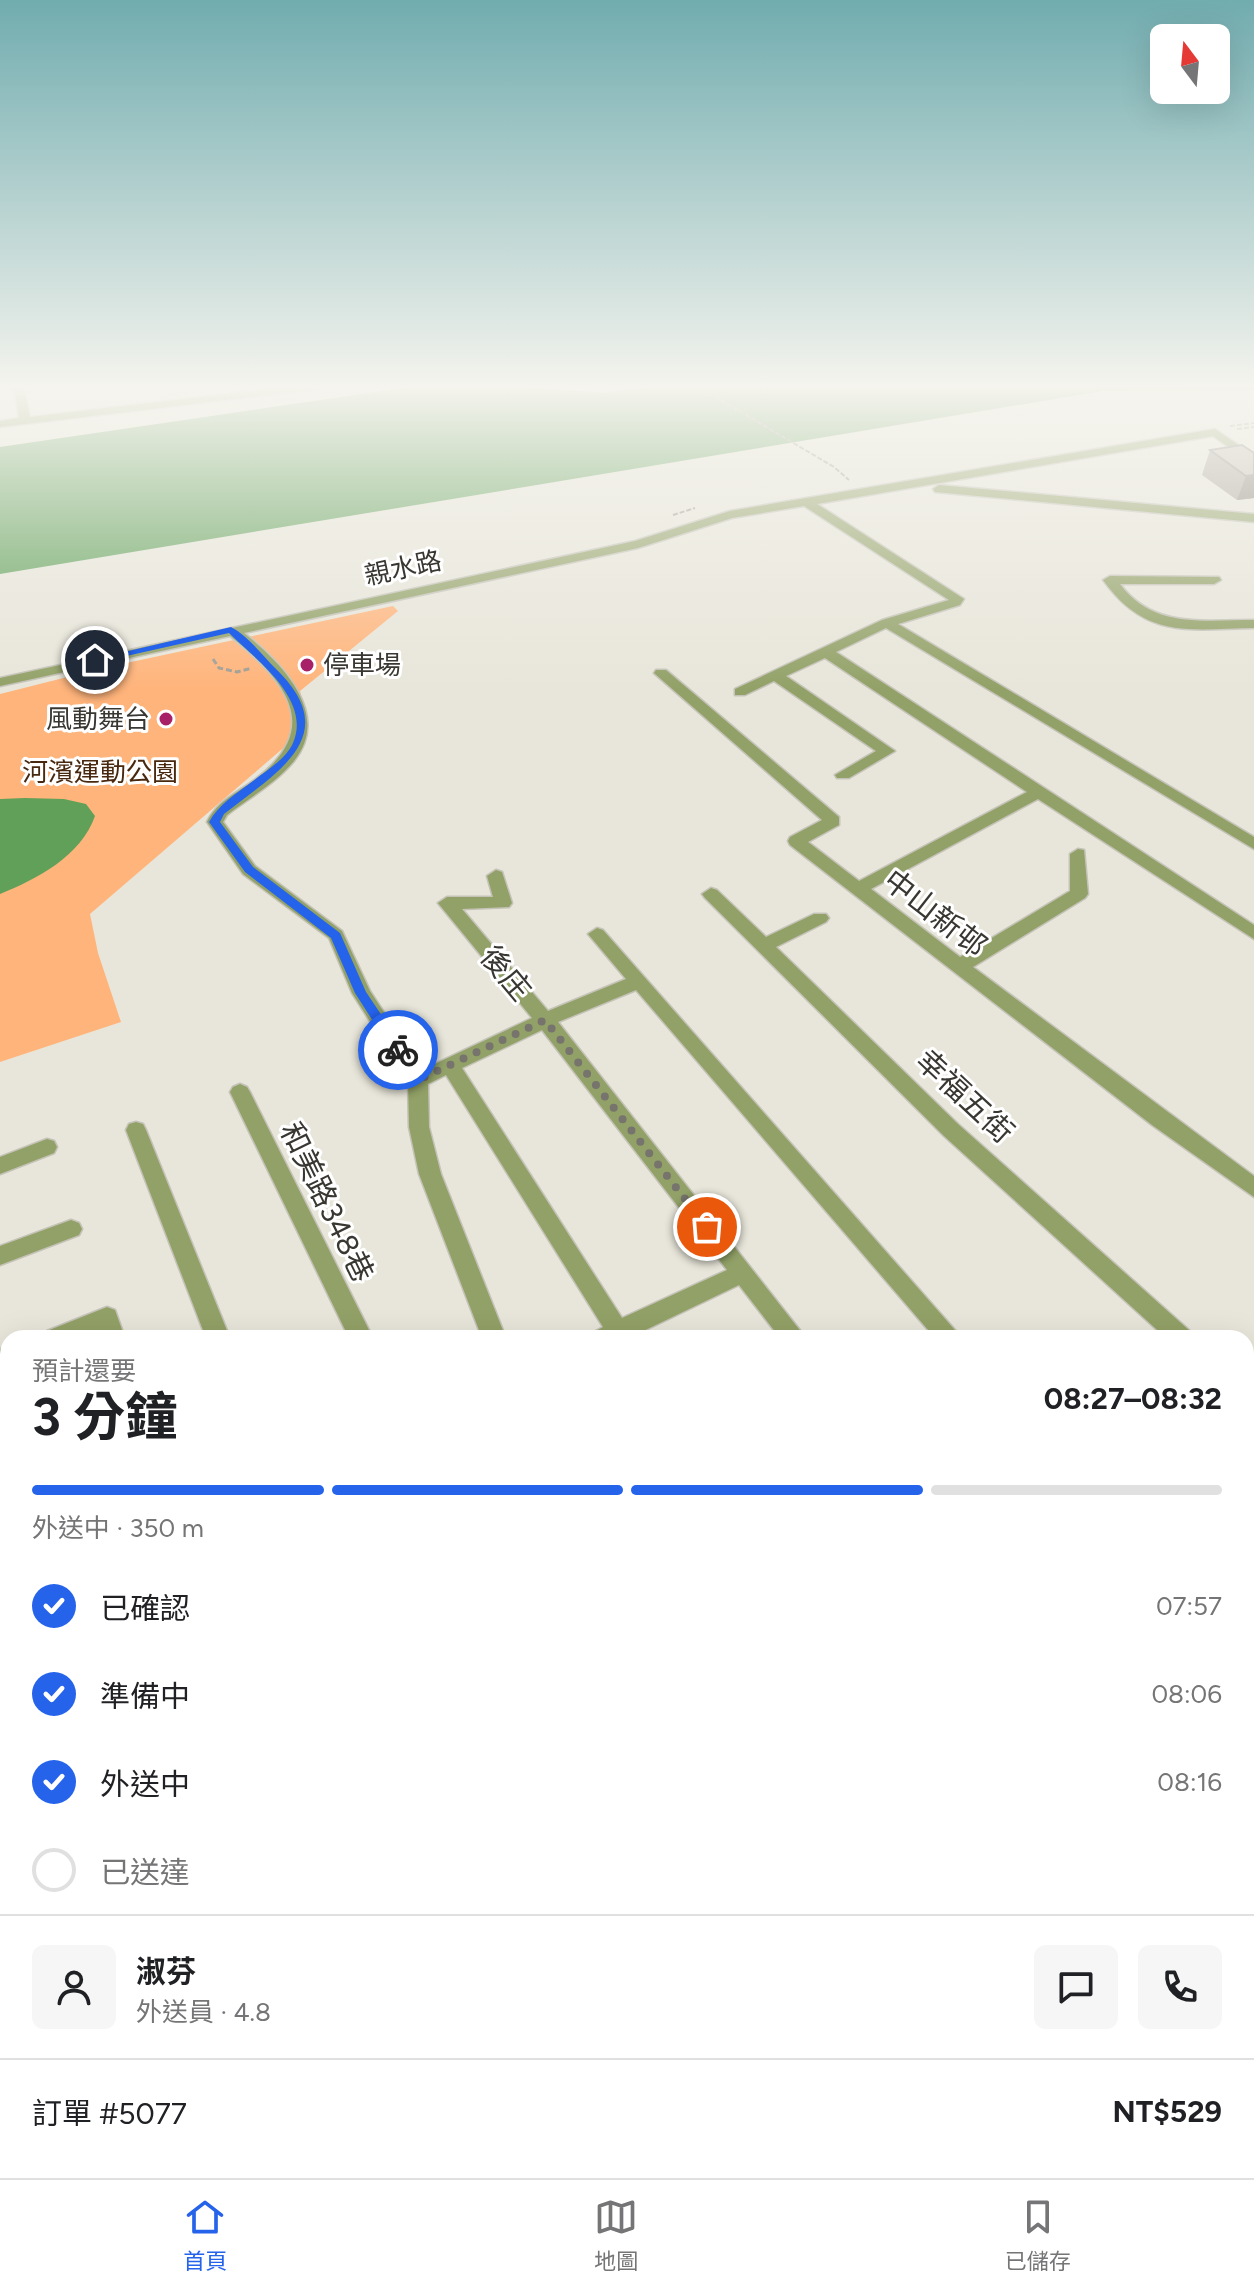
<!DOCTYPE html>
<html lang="zh-TW">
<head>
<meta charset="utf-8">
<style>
	:root { --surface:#fff; --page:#f6f6f6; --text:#202124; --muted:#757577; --line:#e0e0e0; --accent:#2563eb }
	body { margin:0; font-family:Figtree,"Noto Sans TC",sans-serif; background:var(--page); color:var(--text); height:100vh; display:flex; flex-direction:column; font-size:30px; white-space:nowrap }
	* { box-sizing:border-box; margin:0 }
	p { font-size:26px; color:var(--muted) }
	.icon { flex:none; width:44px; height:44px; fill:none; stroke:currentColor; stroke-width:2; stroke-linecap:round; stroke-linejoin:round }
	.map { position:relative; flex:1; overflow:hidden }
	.drawer { position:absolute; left:0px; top:1330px; width:1254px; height:848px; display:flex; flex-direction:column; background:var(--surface); border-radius:24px 24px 0 0; box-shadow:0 8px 32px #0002 }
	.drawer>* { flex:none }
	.needle { width:52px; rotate:344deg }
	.buttons { position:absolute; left:1150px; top:24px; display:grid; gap:16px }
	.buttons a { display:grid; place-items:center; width:80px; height:80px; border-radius:12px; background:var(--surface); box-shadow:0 8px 32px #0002; font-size:40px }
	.pin { position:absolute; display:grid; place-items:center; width:68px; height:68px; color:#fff; margin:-34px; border:4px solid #fff; border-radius:50%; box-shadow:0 2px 8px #0007 }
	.courier { position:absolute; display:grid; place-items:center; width:80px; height:80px; margin:-40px; border:6px solid #2563eb; border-radius:50%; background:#fff; color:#222; box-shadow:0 2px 10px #0007 }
	.head em { font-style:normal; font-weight:700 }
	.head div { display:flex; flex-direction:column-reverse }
	.head { display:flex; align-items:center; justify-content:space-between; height:136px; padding:0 32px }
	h1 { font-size:52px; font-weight:700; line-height:60px }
	.bar { display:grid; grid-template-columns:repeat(4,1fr); gap:12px 8px; align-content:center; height:96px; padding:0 32px }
	.bar i { height:10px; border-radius:6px; background:var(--line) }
	.bar .selected { background:var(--accent) }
	.bar p { grid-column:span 4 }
	.line { display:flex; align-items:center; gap:20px; padding:0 32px; border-top:2px solid var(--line) }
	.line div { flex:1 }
	.round { display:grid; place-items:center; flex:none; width:84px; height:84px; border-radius:12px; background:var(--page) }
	ol { padding:0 32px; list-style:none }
	li { display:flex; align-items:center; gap:24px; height:88px }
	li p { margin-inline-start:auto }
	li .icon { padding:8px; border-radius:50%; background:var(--accent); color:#fff; stroke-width:4 }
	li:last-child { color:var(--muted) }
	li i { width:44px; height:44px; border:4px solid var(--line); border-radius:50% }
	.tabs { display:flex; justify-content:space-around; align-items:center; height:112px; border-top:2px solid var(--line); background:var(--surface); font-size:22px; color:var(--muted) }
	.tabs a { display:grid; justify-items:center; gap:4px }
	.tabs .selected { color:var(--accent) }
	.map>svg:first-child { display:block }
</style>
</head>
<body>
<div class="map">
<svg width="1254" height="2178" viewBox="0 0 1254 2178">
	<rect width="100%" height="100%" fill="#e8e6da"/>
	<path fill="#ffb47b" d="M393 606 398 611 300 691 309 726 90 914 98 953 121 1022 0 1062V694L103 668Z"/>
	<g fill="#60a059">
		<path d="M416 386H513L603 393 660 386H1254V390L1103 391 0 574V447Z"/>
		<path d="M25 798 64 799 86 804 95 816C81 856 37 879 0 894V799Z"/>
	</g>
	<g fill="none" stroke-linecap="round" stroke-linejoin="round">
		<defs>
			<g id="minor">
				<path d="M10 386H20L25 393 30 417 295 386H322L317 389 0 427V421L19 418 15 393Z"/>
				<path d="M1215 429 1254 456V465L1213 436 817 504 964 599 960 605 898 624 1254 837V849L886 628 836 652 1254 925V939L1038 799 871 889 960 957 1070 891V854L1078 849 1084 850 1088 894 1085 898 973 967 1254 1176V1197L1152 1125 790 845 788 841 790 837 822 820 654 673 656 670H666L839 817V825L808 842 859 881 1027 792 825 658 786 676 895 751 849 778H837L835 775 876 751 774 681 745 695H735V689L882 620 949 600 804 506 732 518 638 548 244 633C281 662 332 714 294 761 276 783 249 798 227 815L223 822 255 866 342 931 370 991 422 1070 532 1018 438 903 447 897H493L487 876 496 870 502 872 512 903 509 907 462 909 548 1011 626 979 588 934 597 928 603 930 962 1338H935L636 990 558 1022 806 1338H780L739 1285 633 1336 634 1338H592L596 1331 603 1327 446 1075 428 1084 429 1127 441 1174 506 1338H482L419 1174 409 1127 408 1081 352 993 329 938 243 874 207 822C217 801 239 792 257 778 325 726 283 678 230 636L0 686V678L635 541 730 511ZM542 1030 727 1270 622 1318 462 1068Z"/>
				<path d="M939 485 1254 514V522L935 492 933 489Z"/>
				<path d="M1110 576 1219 577 1221 580 1214 584H1120C1153 629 1204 620 1254 620V628C1189 629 1146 640 1103 580Z"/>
				<path d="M711 888 717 890 766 937 814 914H826L829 918 826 922 776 947 958 1124 1190 1331 1194 1338H1166L944 1136 705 898 702 894Z"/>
				<path d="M240 1084 247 1087 250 1092 373 1338H349L230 1092 233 1087Z"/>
				<path d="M136 1122 143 1124 146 1130 230 1338H206L126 1130 129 1124Z"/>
				<path d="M47 1139 54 1141 57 1147 54 1153 0 1174V1157Z"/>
				<path d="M71 1220 79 1223 82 1229 79 1235 0 1265V1246Z"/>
				<path d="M107 1307 115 1310 125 1338H101L99 1331 81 1338H43L47 1331Z"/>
				<path d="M8 1346V1368L0 1371V1349Z"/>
				<path d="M1246 1385 1254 1388V1414L1246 1411Z"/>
				<path d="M1254 1428V1456L1246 1459V1431Z"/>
				<path d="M8 1479V1503L0 1506V1482Z"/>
				<path d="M8 1879V1910L0 1913V1882Z"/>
				<path d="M8 2138V2170H14L0 2176V2141Z"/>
				<path d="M854 2170H889L892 2178H857Z"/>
			</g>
		</defs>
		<use href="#minor" stroke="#c5c3b8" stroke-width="3"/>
		<g stroke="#9f9d94" stroke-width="2" stroke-dasharray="5 2" stroke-linecap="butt">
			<path d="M697 386 834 467 849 480"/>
			<path d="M1230 426 1254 423"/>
			<path d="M1237 429 1254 427"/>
			<path d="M673 515 695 508"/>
		</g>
		<path stroke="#9f9d94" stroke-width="3" stroke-dasharray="6 3" stroke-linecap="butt" d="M213 659 219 668 237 672 252 668"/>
		<use href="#minor" fill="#92a167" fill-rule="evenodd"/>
	</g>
	<path fill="#a7a198" d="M1210 450 1254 453V498L1237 500 1202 475Z"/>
	<path fill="#88837c" d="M1254 475V498L1237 500 1246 476Z"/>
	<path fill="#c2bbb1" stroke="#88837c" stroke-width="2" d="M1242 445 1254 453V475L1246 476 1210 450Z"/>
	<linearGradient id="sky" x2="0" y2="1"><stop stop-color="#71acaf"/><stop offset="0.56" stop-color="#f5f4ee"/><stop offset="1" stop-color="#f5f4ee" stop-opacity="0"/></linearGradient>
	<rect width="1254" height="690" fill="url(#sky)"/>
	<path fill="#2563eb" d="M231 627C248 636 262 655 276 669 345 736 277 772 224 814L220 822 253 867 340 933 366 992 403 1047V1054H394L355 993 331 938 245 872 209 822C219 804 237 793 253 781 267 770 286 759 293 743 312 699 255 659 229 633L95 663 90 660Z"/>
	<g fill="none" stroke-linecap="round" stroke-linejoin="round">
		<path stroke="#76746d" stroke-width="8" stroke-dasharray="0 14.4" d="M398 1050 418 1080 545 1020 707 1227"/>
	</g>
	<g fill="#a82068" stroke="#fff" stroke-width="3">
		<circle cx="307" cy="665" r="8"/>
		<circle cx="166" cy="719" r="8"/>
	</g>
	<g text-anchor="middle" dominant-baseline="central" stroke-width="6" stroke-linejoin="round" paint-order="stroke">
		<g font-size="26" fill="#383732" stroke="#fff">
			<text transform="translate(403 568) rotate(-12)">親水路</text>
		</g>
		<g font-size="26" fill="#383732" stroke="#fff" text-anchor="start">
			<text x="323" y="665">停車場</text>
			<text x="150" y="719" text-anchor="end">風動舞台</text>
		</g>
		<g font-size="26" fill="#48290f" stroke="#fff">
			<text x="100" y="772">河濱運動公園</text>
		</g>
		<g font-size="30" fill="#383732" stroke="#fff">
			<text transform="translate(935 913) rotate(38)">中山新邨</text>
			<text transform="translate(506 973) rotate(50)">後庄</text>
			<text transform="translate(965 1096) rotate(43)">幸福五街</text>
			<text transform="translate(327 1202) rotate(64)">和美路348巷</text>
		</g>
	</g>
</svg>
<div class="buttons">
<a><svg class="needle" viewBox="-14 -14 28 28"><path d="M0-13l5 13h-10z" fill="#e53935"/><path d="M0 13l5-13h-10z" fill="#757577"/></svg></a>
</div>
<div class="pin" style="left:707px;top:1227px;background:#ea580c"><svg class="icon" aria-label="bag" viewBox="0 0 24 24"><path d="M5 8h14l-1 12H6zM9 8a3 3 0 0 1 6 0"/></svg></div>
<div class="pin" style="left:95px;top:660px;background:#1f2937"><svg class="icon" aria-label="home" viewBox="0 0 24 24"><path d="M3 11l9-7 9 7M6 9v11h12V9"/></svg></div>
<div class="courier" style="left:398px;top:1050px"><svg class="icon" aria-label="bike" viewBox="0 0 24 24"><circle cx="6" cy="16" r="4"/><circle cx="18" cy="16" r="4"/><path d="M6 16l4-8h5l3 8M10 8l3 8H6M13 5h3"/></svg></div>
<section class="drawer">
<div class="head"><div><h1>3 分鐘</h1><p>預計還要</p></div><em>08:27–08:32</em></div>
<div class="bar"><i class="selected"></i><i class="selected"></i><i class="selected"></i><i></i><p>外送中 · 350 m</p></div>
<ol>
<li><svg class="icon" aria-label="check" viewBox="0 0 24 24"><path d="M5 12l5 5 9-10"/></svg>已確認<p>07:57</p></li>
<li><svg class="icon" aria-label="check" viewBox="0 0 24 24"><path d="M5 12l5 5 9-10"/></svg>準備中<p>08:06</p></li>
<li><svg class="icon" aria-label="check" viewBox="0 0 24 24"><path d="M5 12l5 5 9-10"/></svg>外送中<p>08:16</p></li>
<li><i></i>已送達</li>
</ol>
<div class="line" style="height:144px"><a class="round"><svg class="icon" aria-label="person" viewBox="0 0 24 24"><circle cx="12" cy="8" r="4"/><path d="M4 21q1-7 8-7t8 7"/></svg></a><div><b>淑芬</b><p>外送員 · 4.8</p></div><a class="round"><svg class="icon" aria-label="chat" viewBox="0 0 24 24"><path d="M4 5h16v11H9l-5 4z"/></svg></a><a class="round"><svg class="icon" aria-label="phone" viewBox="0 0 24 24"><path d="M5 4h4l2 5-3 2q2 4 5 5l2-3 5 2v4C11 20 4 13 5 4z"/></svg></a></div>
<div class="line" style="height:104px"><div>訂單 #5077</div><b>NT$529</b></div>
</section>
</div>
<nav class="tabs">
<a class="selected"><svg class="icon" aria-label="home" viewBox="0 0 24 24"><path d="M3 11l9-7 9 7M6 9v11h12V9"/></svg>首頁</a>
<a><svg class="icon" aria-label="map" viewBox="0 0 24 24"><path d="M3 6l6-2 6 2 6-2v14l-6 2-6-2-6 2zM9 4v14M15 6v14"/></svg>地圖</a>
<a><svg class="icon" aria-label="saved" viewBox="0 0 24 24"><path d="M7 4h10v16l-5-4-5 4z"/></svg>已儲存</a>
</nav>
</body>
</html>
